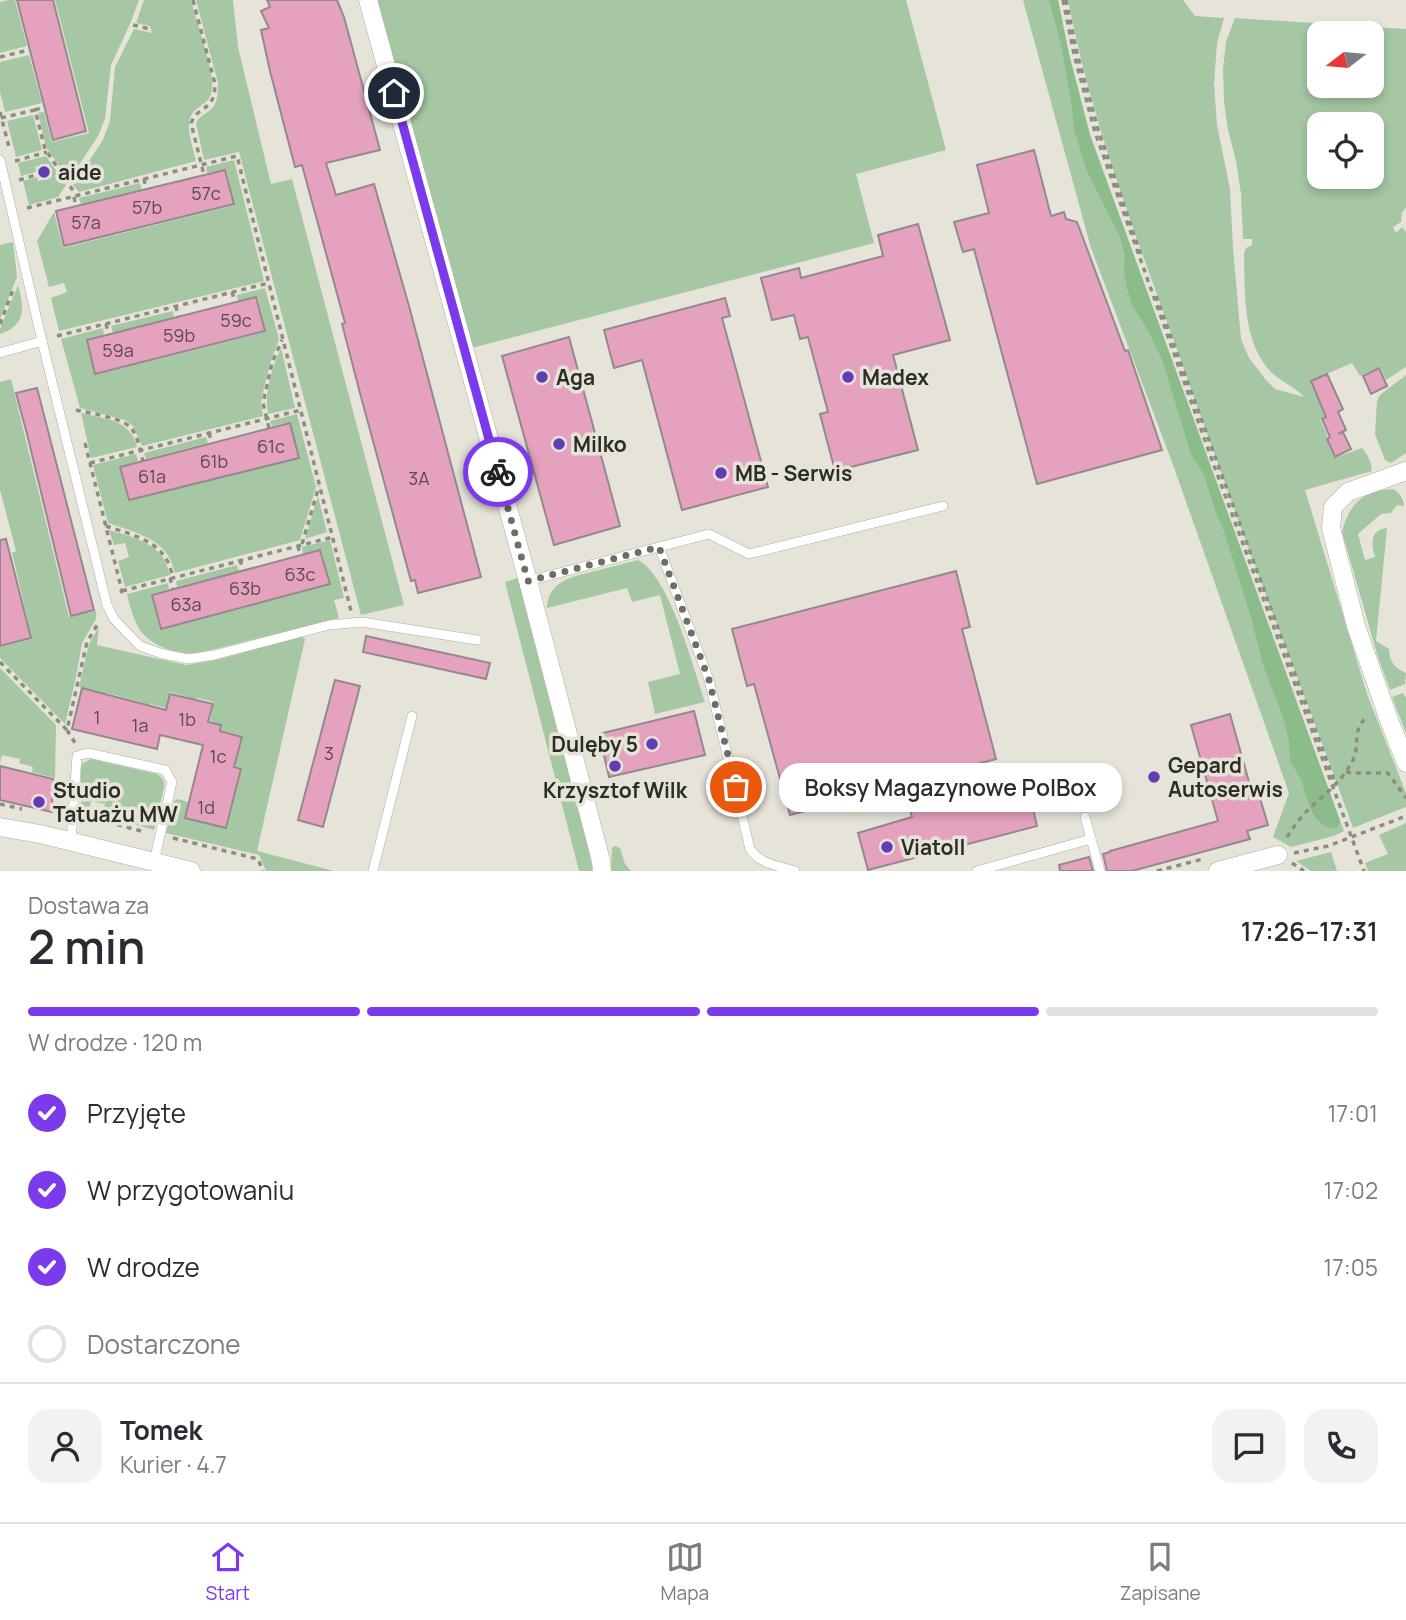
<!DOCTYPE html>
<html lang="pl">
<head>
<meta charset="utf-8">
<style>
	:root { --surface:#fff; --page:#f2f2f3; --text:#2b2b33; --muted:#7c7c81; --line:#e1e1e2; --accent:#7c3aed }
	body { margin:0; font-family:Manrope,sans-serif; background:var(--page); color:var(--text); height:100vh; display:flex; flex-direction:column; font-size:26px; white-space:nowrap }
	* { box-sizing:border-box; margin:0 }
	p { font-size:23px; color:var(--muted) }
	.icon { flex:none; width:38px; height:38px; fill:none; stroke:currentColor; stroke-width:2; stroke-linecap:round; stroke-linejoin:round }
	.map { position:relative; height:871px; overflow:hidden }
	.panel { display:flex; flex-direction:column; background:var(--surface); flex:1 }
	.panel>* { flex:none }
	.needle { width:46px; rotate:254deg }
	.fabs { position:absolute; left:1307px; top:21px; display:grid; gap:14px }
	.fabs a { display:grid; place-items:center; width:77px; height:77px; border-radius:14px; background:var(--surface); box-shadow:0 4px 10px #0003; font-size:35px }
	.pin { position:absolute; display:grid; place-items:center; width:60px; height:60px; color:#fff; margin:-30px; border:4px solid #fff; border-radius:50%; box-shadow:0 2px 7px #0007 }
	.courier { position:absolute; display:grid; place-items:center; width:70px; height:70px; margin:-35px; border:5px solid #7c3aed; border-radius:50%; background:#fff; color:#222; box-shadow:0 2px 9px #0007 }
	.bubble { position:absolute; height:49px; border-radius:21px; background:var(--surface); box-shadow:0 4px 10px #0003; font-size:23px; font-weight:600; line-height:49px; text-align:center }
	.overview em { font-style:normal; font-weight:600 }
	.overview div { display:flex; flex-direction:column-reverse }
	.overview { display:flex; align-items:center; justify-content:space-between; height:119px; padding:0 28px }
	h1 { font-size:46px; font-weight:600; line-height:52px }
	.bar { display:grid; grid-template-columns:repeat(4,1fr); gap:10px 7px; align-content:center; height:84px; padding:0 28px }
	.bar i { height:9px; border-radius:5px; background:var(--line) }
	.bar .current { background:var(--accent) }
	.bar p { grid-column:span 4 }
	.line { display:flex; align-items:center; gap:18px; padding:0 28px; border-top:2px solid var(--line) }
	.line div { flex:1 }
	.round { display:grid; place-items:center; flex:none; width:74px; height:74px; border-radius:21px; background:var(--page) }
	ol { padding:0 28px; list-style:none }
	li { display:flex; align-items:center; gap:21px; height:77px }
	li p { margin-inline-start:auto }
	li .icon { padding:7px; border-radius:50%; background:var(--accent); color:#fff; stroke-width:4 }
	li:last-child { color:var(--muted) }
	li i { width:38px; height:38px; border:4px solid var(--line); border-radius:50% }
	.dock { display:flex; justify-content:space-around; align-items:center; height:98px; border-top:2px solid var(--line); background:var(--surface); font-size:19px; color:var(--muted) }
	.dock a { display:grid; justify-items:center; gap:4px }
	.dock .current { color:var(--accent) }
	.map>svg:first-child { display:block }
</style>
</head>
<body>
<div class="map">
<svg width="1406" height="871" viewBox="0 0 1406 871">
	<rect width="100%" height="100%" fill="#e6e4d9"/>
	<g fill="#a5c7a3" fill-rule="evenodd">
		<path d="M9 0H15L27 46 0 53V2Z"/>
		<path d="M55 0H139L130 24 111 65 105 119 98 136 69 180 46 147 38 113 44 112 52 142 89 133Z"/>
		<path d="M144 0H191C196 20 215 73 212 90 210 104 199 104 192 114 184 124 194 150 196 161L79 192 73 185 103 140 110 121 115 67 134 29 152 33 150 26 136 23Z"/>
		<path d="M196 0H233L238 47 271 184 292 179 404 605 361 615 239 152 204 160 196 123C199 116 203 116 209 111 218 104 218 94 218 83Z"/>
		<path d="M377 0H906L946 150 856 174 874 243 472 348Z"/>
		<path d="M1023 0H1058L1069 54 1090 135 1344 831 1334 836 1291 847 1273 837 1289 793 1172 462 1091 248Z"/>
		<path d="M1068 0H1183L1195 16 1224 18 1217 43 1214 84 1217 125 1230 189 1233 248 1241 339 1249 358 1266 380 1275 389 1304 397C1296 387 1279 381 1270 371 1242 340 1245 292 1244 253L1246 248 1252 245V239H1243L1241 194 1236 161 1228 130 1224 102 1223 69 1226 42 1235 18 1406 29V207L1402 213 1401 222 1393 227 1396 233 1402 227 1406 232V367L1386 380 1380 367 1360 376 1352 363 1310 381 1325 416 1320 419 1328 437 1326 438 1334 458 1362 448C1368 455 1371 461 1372 471L1305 490 1367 694 1406 793V807L1353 828C1327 755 1299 682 1271 609 1238 521 1207 433 1175 344 1134 231 1091 119 1068 0ZM1320 33H1372V86H1320ZM1320 124H1372V177H1320Z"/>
		<path d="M29 55 42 103 5 112 0 92V62Z"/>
		<path d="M33 115 42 150 16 157 7 121Z"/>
		<path d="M46 156 66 185 58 197 29 205 23 181 37 177 38 181 52 177 49 164 35 167 36 172 21 176 18 163Z"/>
		<path d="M234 160 264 281 59 331 51 298 67 292 64 283 49 287 37 241 54 212 63 248 235 205 226 169 207 173 206 167Z"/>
		<path d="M140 183 142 189 81 204 79 198Z"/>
		<path d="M13 242 17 277 0 319V245Z"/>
		<path d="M18 285C24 307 27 325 0 334V329Z"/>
		<path d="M265 288 279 339 270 364 263 392 261 403 263 416 142 446 133 426 125 420 80 408 61 339 103 328 104 335 86 340 95 375 266 332 257 296 238 301 237 295Z"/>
		<path d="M173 311 174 317 113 333 111 326Z"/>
		<path d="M281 348 295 408 268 414C264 392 272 368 281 348Z"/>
		<path d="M1406 375V453L1391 463 1385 460 1375 434 1377 401 1380 395Z"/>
		<path d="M11 379 69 617 96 611V619L82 643 76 677 65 724 0 658V647L32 639 12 553 16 551 0 490V382Z"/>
		<path d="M81 413C104 419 131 419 137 447L91 458Z"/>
		<path d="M297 414 316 487 300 540 175 573C173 568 172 561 169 557 158 537 128 530 108 523L93 465 136 454 138 461 119 467 128 501 299 458 290 422 272 426 270 421Z"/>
		<path d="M206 437 208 443 146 459 144 453Z"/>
		<path d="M1393 489C1400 493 1403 498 1404 506L1397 505 1391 513 1381 514 1358 534 1365 560 1375 557C1371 543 1370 530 1387 528L1376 641 1389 649C1389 662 1395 668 1406 673L1405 684 1390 690 1378 657 1342 532C1349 504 1363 490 1393 489Z"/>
		<path d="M318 496 327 532 305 539Z"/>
		<path d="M109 530C128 536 153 541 164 559 167 564 168 570 170 575L125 587 118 561 129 557 125 543 114 545Z"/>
		<path d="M330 540 344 598 334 600 339 618 211 650C204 651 196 654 189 653 173 653 149 644 140 630 133 619 130 606 127 594L168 583 169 589 151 594 160 630 330 585 321 549 303 554 302 547Z"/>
		<path d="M638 560C670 577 693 667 705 702L655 714 648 682 680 674 660 595 632 602 627 588 547 608C548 591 557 583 572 577Z"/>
		<path d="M237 565 239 571 177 587 176 581Z"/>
		<path d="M518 578 587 840 593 871H579L505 582Z"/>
		<path d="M99 627 97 645 186 665 217 660 301 636 305 639 257 851 334 871H266L259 855 166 833 174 801 178 799 188 802 184 818 227 829 242 768 235 766 243 736 221 730 222 725 210 721 214 702 197 698 195 704 187 703 188 697 170 692 166 708 150 704 148 710 140 708 141 702 107 693 105 699 97 697 98 691 79 687 89 644Z"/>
		<path d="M0 668 56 725 55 778 32 772 33 767 19 763 20 759 2 755 0 763Z"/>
		<path d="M1403 693 1406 698V733L1392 697Z"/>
		<path d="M91 759 157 774C163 778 165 781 164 788L154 830 102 815 105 804 91 801 89 812H81V767L83 763Z"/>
		<path d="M1406 823V871H1368L1365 863 1388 854 1379 835Z"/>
		<path d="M615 846 620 848 625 864 631 871H611L612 848Z"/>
		<path d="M1331 852 1337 871H1311L1296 861Z"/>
	</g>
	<path fill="#8dbc8b" d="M1049 0H1058L1069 54 1090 135 1340 821 1337 828H1329L1323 825 1314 816 1305 794 1302 781 1290 761 1289 741 1283 717 1263 665 1251 617 1223 528 1217 516 1204 475 1191 454 1163 362 1149 332 1132 305 1127 288 1124 272 1125 257 1120 237 1086 169 1074 129 1072 108 1061 44Z"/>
	<g fill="#e4a2be" stroke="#94898d" stroke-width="2">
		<path d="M17 0H53L86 131 53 140Z"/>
		<path d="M267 0H337L344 17 380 150 326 163 336 195 374 184 409 306 481 577 418 593 415 580 411 581 360 393 342 324 345 323 302 165 295 167 270 71 261 30 269 28 261 11 270 7Z"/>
		<path d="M1034 150 1051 216 1064 212 1066 219 1077 222 1125 351 1128 350 1162 450 1037 484 974 249 963 252 954 222 989 213 977 165Z"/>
		<path d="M225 170 234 204 64 246 56 211Z"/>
		<path d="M918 224 950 340 893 355 918 450 835 471 820 414 828 412 808 337 800 339 794 315 772 320 761 278 799 268 801 278 883 256 878 235Z"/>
		<path d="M256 297 265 331 95 374 87 340Z"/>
		<path d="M725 298 730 316 722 318 768 487 682 510 642 360 614 368 604 330Z"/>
		<path d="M569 337 620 526 554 545 502 356Z"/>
		<path d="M1379 368 1387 386 1371 394 1363 376Z"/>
		<path d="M1327 374 1343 409 1338 412 1346 430 1338 434 1343 432 1351 449 1335 457 1327 439 1330 437 1322 419 1326 417 1311 381Z"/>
		<path d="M37 388 94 610 71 616 27 434 16 393Z"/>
		<path d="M290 423 299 458 129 500 120 467Z"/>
		<path d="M6 539 31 638 0 646V540Z"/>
		<path d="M320 550 330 584 161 629 152 595Z"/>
		<path d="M956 571 970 627 962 629 996 759 941 774 951 807 1028 787 1037 826 868 870 858 833 912 817 903 785 790 815 754 684 747 686 732 629Z"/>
		<path d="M366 636 490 663 486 679 363 652Z"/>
		<path d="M335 680 360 686 323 827 298 820Z"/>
		<path d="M82 688 166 710 170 694 213 704 208 722 221 725 220 731 242 737 234 767 241 769 226 828 185 818 203 745 160 735 157 749 72 729Z"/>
		<path d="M694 711 705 755 609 777 599 734Z"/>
		<path d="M1230 714 1251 789 1257 788 1268 825 1247 831 1250 839 1132 871H1107L1103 854 1110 852V851L1218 821 1191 725Z"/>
		<path d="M0 766 53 779 52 812 0 800Z"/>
		<path d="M1089 857 1093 871H1060L1059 865Z"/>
	</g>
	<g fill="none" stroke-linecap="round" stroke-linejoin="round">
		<defs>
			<g id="service">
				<path d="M0 160 42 341 107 605 114 619 140 646 163 654 188 659 214 655 329 625 362 622 477 640"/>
				<path d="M0 353 42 341"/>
				<path d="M659 547 709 680 750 849C760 864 778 866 795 871"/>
				<path d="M528 581 709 534 749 554 943 506"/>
				<path d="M1085 817 1100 871"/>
				<path d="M71 842 77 756 88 753 165 770 172 782 154 862"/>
				<path d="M373 871 412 716"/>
				<path d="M977 871 1091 839"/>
			</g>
			<g id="minor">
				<path d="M368 0 528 581 601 861 602 871"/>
				<path d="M1406 471 1348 492 1333 507 1331 528 1356 626 1389 720 1406 763"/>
				<path d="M0 827 40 834 191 871"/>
				<path d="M1218 871 1278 855"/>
			</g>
		</defs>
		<use href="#service" stroke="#afada3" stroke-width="10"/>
		<use href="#minor" stroke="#afada3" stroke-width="19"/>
		<g stroke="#8e8d84" stroke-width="3.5" stroke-dasharray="5 5" stroke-linecap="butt">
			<path d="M193 0 215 84C215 112 199 104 191 123L204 175"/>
			<path d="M1063 0 1074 54 1095 132 1212 460 1364 871"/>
			<path d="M1066 0 1077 53 1098 129 1141 255"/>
			<path d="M133 25 150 29"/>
			<path d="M0 57 29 50"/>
			<path d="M35 110 44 107"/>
			<path d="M0 112 9 147"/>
			<path d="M1 118 35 110 45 149 76 195"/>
			<path d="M15 161 47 152"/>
			<path d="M144 179 146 189"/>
			<path d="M19 180 39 174"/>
			<path d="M74 197 76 207"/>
			<path d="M27 208 237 156 351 611"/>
			<path d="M232 292 235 303"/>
			<path d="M1156 296 1335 783"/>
			<path d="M176 306 178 317"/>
			<path d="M0 324 13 290"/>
			<path d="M106 324 109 335"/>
			<path d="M57 336 269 283"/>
			<path d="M76 410C89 413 123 418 131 428 138 436 140 450 143 461"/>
			<path d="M269 428 263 403 272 363 282 340"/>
			<path d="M209 433 212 443"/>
			<path d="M85 443 122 591 119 594"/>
			<path d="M90 463 301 410"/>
			<path d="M106 526C126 533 152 538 165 557 169 562 171 571 173 577"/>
			<path d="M302 544 319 486"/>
			<path d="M298 546 300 555"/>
			<path d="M240 560 243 570"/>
			<path d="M170 578 173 589"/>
			<path d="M122 591 333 537"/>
			<path d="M0 662 67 730 87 642 99 622"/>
			<path d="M67 730 75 743"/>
			<path d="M1346 772 1352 773H1388L1406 798"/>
			<path d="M0 804 22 809"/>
			<path d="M88 817 145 832"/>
			<path d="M1287 837C1293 828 1299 819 1307 811 1322 796 1342 782 1352 762 1361 745 1351 730 1367 717"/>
			<path d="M173 838 258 859 263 871"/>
			<path d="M1294 853 1328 846 1406 816"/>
			<path d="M1292 863 1304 871"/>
			<path d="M1157 871 1203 859"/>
		</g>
		<use href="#service" stroke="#fff" stroke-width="9"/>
		<use href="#minor" stroke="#fff" stroke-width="18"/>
	</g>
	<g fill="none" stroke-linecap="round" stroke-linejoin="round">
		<path stroke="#6e6d66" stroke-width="7" stroke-dasharray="0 12.6" d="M498 472 528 581 659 547 709 680 736 787"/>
		<path stroke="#7c3aed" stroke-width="9" d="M394 93 498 472"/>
	</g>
	<g fill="#613cb4" stroke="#e6e4d9" stroke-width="2.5">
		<circle cx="44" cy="172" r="7"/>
		<circle cx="542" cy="377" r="7"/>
		<circle cx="848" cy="377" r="7"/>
		<circle cx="559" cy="444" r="7"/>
		<circle cx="721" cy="473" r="7"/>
		<circle cx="652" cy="744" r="7"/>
		<circle cx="615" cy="766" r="7"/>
		<circle cx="1154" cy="777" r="7"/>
		<circle cx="39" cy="802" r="7"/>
		<circle cx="887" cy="847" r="7"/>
	</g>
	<g text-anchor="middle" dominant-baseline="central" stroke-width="7" stroke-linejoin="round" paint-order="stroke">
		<g font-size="18" fill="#5b4a4e">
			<text x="206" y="193">57c</text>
			<text x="147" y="207">57b</text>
			<text x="86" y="222">57a</text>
			<text x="236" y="320">59c</text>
			<text x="179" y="335">59b</text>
			<text x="118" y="350">59a</text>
			<text x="271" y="446">61c</text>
			<text x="214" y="461">61b</text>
			<text x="152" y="476">61a</text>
			<text x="419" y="478">3A</text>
			<text x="300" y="574">63c</text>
			<text x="245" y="588">63b</text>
			<text x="186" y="604">63a</text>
			<text x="97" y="717">1</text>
			<text x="187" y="719">1b</text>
			<text x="140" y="725">1a</text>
			<text x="329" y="753">3</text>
			<text x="218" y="756">1c</text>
			<text x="206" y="807">1d</text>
		</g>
		<g font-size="21" font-weight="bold" fill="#2d2d28" stroke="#e6e4d9" text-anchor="start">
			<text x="58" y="172">aide</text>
			<text x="556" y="377">Aga</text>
			<text x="862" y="377">Madex</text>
			<text x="573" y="444">Milko</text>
			<text x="735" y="473">MB - Serwis</text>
			<text x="638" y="744" text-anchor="end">Dulęby 5</text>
			<text x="1168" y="765">Gepard<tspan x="1168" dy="24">Autoserwis</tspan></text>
			<text x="53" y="790">Studio<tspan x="53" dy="24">Tatuażu MW</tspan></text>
			<text x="615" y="790" text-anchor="middle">Krzysztof Wilk</text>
			<text x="901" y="847">Viatoll</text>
		</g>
	</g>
</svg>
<div class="fabs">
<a><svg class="needle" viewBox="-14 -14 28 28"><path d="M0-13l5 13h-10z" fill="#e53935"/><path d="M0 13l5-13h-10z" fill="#7c7c81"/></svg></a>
<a><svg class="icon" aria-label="locate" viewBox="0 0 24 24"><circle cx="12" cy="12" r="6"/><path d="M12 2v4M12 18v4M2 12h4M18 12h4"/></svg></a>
</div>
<div class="pin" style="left:736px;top:787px;background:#ea580c"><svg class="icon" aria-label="bag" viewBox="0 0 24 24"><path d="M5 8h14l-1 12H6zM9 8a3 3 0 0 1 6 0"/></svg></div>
<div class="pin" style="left:394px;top:93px;background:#1f2937"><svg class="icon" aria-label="home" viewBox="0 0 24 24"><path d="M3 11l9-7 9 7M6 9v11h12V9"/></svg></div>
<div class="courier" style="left:498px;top:472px"><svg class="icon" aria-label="bike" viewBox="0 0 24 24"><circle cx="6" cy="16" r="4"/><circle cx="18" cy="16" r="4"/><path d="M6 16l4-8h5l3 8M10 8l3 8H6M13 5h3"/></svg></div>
<div class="bubble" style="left:779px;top:763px;width:343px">Boksy Magazynowe PolBox</div>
</div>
<section class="panel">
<div class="overview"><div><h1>2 min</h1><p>Dostawa za</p></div><em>17:26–17:31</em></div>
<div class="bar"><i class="current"></i><i class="current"></i><i class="current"></i><i></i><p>W drodze · 120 m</p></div>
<ol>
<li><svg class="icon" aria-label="check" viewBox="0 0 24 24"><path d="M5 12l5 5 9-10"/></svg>Przyjęte<p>17:01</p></li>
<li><svg class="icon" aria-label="check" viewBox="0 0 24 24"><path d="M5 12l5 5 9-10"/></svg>W przygotowaniu<p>17:02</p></li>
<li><svg class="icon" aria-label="check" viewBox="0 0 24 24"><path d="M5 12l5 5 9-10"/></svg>W drodze<p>17:05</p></li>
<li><i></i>Dostarczone</li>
</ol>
<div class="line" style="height:126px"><a class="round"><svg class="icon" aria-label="person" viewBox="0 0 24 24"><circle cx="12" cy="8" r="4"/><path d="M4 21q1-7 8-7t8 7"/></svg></a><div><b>Tomek</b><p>Kurier · 4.7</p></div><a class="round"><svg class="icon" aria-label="chat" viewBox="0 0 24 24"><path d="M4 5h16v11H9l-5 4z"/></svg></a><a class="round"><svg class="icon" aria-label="phone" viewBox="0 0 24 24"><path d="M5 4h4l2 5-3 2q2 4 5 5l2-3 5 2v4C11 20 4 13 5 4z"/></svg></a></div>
</section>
<nav class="dock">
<a class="current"><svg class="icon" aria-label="home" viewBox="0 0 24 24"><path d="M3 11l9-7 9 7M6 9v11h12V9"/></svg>Start</a>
<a><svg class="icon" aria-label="map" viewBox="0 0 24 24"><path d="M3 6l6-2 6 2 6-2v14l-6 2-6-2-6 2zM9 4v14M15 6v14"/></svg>Mapa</a>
<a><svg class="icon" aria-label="saved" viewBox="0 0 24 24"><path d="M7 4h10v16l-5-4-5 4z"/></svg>Zapisane</a>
</nav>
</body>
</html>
